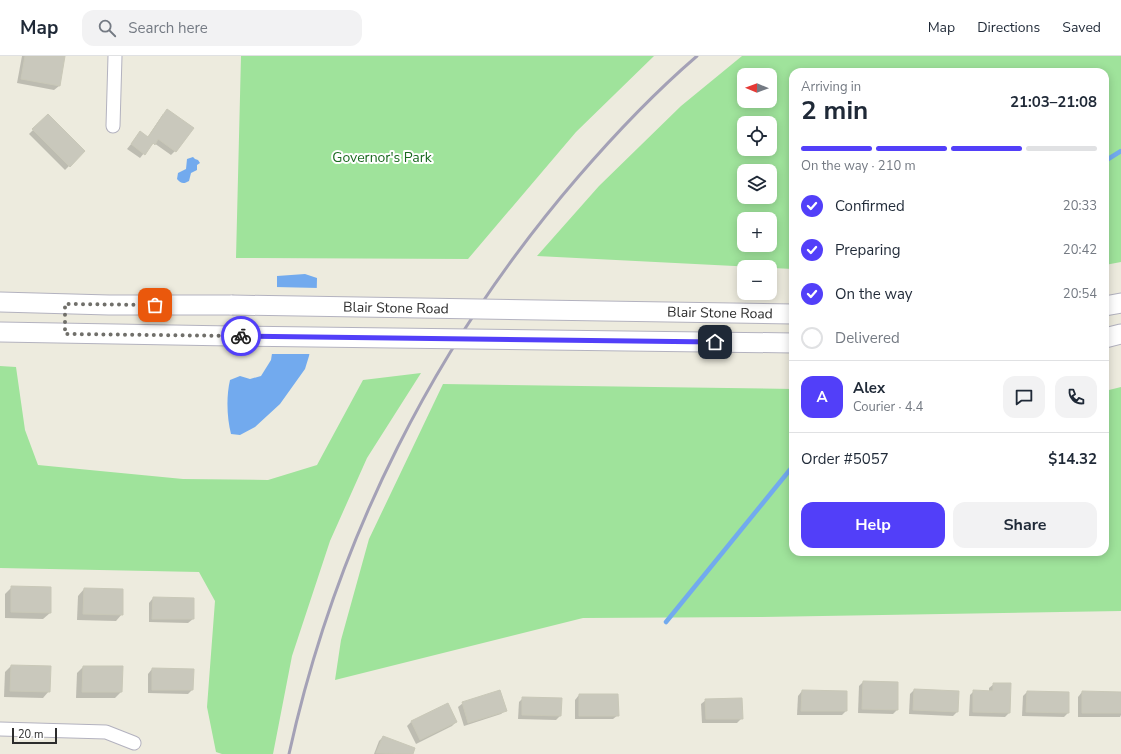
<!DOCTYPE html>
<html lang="en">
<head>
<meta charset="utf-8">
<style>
	:root { --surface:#fff; --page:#f2f2f3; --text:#1f2937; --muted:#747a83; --line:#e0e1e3; --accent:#523ff9 }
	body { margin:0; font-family:"Nunito Sans",sans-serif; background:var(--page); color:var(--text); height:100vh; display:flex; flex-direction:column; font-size:15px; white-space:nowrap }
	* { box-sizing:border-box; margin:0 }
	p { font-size:13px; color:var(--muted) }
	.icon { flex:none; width:22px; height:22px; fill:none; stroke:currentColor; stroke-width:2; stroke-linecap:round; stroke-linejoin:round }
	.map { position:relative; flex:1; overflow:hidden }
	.details { position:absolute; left:789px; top:12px; width:320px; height:488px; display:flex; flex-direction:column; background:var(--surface); border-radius:12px; box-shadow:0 2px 10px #0003 }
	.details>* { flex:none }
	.needle { width:26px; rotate:271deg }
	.buttons { position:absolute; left:737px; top:12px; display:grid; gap:8px }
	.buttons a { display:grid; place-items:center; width:40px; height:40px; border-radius:8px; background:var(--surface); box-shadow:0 2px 10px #0003; font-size:20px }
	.scale { position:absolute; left:12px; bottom:10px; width:45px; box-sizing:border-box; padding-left:4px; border:2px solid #2c2c2c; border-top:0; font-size:11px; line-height:14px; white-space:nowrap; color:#2c2c2c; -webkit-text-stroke:3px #fff; paint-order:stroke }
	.pin { position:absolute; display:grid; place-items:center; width:34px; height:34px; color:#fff; margin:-17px; border-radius:8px; box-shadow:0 2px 6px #0006 }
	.courier { position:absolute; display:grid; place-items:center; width:40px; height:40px; margin:-20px; border:3px solid #523ff9; border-radius:50%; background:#fff; color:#222; box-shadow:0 1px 5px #0007 }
	.head em { font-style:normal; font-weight:700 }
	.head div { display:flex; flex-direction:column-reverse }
	.head { display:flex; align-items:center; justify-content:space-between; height:68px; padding:0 12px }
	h1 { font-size:26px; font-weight:700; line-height:30px }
	.bar { display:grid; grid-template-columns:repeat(4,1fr); gap:6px 4px; align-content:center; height:48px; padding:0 12px }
	.bar i { height:5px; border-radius:3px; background:var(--line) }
	.bar .active { background:var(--accent) }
	.bar p { grid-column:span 4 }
	.line { display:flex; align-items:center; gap:10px; padding:0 12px; border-top:1px solid var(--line) }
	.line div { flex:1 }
	.round { display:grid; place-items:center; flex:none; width:42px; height:42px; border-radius:12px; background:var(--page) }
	ol { padding:0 12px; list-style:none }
	li { display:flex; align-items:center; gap:12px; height:44px }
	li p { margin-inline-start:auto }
	li .icon { padding:4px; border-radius:50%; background:var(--accent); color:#fff; stroke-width:4 }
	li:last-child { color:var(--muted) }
	li i { width:22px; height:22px; border:2px solid var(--line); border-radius:50% }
	.button { display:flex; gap:8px; margin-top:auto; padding:8px 12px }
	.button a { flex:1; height:46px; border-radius:12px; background:var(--accent); color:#fff; font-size:16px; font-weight:700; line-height:46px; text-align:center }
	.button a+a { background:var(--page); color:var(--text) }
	header { display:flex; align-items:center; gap:24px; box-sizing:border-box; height:56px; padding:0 20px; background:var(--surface); border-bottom:1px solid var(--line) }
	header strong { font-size:19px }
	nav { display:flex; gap:22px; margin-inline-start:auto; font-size:14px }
	.search { width:280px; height:36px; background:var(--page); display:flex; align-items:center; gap:10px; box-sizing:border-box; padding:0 14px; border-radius:12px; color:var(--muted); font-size:15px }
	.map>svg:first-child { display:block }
</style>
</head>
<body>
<header>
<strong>Map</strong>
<div class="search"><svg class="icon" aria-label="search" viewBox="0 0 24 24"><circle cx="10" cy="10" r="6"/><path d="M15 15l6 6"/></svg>Search here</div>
<nav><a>Map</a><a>Directions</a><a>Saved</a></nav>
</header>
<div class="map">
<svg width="1121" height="698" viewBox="0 0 1121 698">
	<rect width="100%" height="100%" fill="#edebde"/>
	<g fill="#9fe39b" fill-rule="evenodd">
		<path d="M241 0H654L576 76 468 203 236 202Z"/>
		<path d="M742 0H1121V206L1105 209V16H793V213L537 200 599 130 681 50ZM744 19H770V45H744ZM744 67H770V93H744ZM744 115H770V141H744ZM744 163H770V189H744Z"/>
		<path d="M0 310 16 311 25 374 38 409 183 423 268 424 317 409 363 324 421 317 367 402 330 485 292 600 273 698H222L216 696 207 651 215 545 199 516 0 512Z"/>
		<path d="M443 328 793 333V496H1105V335L1121 331V555L760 561 583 562 335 624 341 584 369 483Z"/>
	</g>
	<g fill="#72aaee">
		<path d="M193 101 195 103 198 104 200 107 197 109V114L191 117 189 125C184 128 181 128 177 123L178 117 186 113 187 103Z"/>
		<path d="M305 218 317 222 316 265 309 300 305 313 280 348 255 371 240 379 231 378C227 362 226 341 230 324L240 320 250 323 261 320 271 304 277 265V220Z"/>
	</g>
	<path fill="#edebde" d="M275 231 319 232 318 265 312 298H270L275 265Z"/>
	<g fill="#0003">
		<path d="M22 0H64L59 30 54 34 17 27Z"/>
		<path d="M163 58 175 95 171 99 154 87 149 91 140 102 127 93 140 77 147 82Z"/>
		<path d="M48 59 84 95 65 114 29 78Z"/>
		<path d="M12 531 50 557 43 563 5 562V538Z"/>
		<path d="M84 533 122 558 116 565 77 564 78 540Z"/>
		<path d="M153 542 193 563 188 567 149 566V547Z"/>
		<path d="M11 610 49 635 43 642 4 641 5 616Z"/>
		<path d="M83 611 121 636 115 642H76L77 617Z"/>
		<path d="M152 613 192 634 188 638 148 637V618Z"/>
		<path d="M863 626 897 627V654L893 658 858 657 859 630Z"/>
		<path d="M994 628 1009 657 1005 661 969 660 970 639 974 635 989 636V632Z"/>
		<path d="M914 634 957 656 953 660 909 658 910 638Z"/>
		<path d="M802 635 846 655 842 659H797L798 640Z"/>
		<path d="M1027 636 1068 657 1064 661 1022 660 1023 640Z"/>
		<path d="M1082 636 1121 637V659L1120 661H1078V641Z"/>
		<path d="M579 639 618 659 613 663H575V644Z"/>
		<path d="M523 642 561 643 560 660 556 664 518 663 519 646Z"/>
		<path d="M706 644 742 662 737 667H702L701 648Z"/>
		<path d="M463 647 506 654 501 658 464 670 458 651Z"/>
		<path d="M411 666H456L452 670 416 688 407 670Z"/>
		<path d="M383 681 414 693 412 698H374L379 685Z"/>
	</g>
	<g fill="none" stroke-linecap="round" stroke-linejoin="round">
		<g stroke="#72aaee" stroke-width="4.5">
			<path d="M1105 105 1121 95"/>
			<path d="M666 566 793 410"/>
		</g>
	</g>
	<g fill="#c9c8bc" stroke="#c9c8b8">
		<path d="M25 0H65L60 30 21 23Z"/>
		<path d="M167 53 194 72 176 96 158 83 155 89 153 87 145 99 131 88 140 75 148 81Z"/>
		<path d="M48 58 85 95 70 111 32 73Z"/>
		<path d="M11 530 51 531V557L11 556Z"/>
		<path d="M84 532 123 533V559L83 558Z"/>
		<path d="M153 541 194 542V563H152Z"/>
		<path d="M11 609 51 610 50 636 10 635Z"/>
		<path d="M83 610H123L122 636H82Z"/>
		<path d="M152 612 194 613 193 634H152Z"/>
		<path d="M863 625 898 626V654L862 653Z"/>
		<path d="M993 627H1011L1010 657 973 656V634L993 635Z"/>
		<path d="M914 633 959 635 958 656 913 654Z"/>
		<path d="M500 634 507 655 468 667 462 646Z"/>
		<path d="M802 634 847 635V655H801Z"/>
		<path d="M1027 635 1069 636V657L1026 656Z"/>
		<path d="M1082 635 1121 636V657H1082Z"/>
		<path d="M579 638H618L619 660H579Z"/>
		<path d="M522 641 562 642 561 660 522 659Z"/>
		<path d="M742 642 743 663H706L705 643Z"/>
		<path d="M448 647 457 666 420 684 411 665Z"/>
		<path d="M383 680 415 692 413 698 376 697Z"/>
	</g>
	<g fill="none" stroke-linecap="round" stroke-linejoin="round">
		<defs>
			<g id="street">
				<path d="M113 70 115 0"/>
				<path d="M0 673 106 676 134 687"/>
			</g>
			<g id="secondary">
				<path d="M0 246 109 249H232"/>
				<path d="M1105 250 1121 247"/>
				<path d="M0 276 231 280"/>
				<path d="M1105 282 1121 278"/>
			</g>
		</defs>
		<use href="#street" stroke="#b3b2bf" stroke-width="15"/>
		<use href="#secondary" stroke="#b3b2bf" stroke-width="21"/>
		<use href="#street" stroke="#fff" stroke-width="13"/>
		<use href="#secondary" stroke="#fff" stroke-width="19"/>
		<path stroke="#a4a1b6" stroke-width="3" d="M289 698C336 484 435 287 578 121 615 78 654 37 697 0"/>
		<defs>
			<g id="secondary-bridge">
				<path d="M232 249 793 258"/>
				<path d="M231 280 793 287"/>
			</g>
		</defs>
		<use href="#secondary-bridge" stroke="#b3b2bf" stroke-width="21" stroke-linecap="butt"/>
		<use href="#secondary-bridge" stroke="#fff" stroke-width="19"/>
	</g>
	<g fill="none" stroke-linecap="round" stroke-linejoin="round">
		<path stroke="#706f6a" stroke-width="4" stroke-dasharray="0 7.2" d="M155 249 65 248V278L241 280"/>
		<path stroke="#523ff9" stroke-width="5" d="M241 280 715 286"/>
	</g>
	<g text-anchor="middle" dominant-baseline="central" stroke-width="4" stroke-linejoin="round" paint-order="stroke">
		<g font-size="14" fill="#1b6a21" stroke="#fff">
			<text x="382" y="101">Governor's Park</text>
		</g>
		<g font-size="14" fill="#2c2c2c" stroke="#fff">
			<text transform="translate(396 252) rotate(1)">Blair Stone Road</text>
			<text transform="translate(720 257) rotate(1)">Blair Stone Road</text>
		</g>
	</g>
</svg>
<div class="buttons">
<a><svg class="needle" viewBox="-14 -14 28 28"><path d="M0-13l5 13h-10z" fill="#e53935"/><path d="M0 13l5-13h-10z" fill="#747a83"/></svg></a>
<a><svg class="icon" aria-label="locate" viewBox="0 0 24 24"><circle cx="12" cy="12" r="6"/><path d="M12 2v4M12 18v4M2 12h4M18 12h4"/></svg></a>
<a><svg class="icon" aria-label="layers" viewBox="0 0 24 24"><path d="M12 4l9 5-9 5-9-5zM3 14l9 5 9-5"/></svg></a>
<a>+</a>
<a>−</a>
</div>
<div class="scale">20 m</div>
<div class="pin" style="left:155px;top:249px;background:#ea580c"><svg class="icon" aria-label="bag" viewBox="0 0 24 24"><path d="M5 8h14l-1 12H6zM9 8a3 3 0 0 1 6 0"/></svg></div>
<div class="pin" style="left:715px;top:286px;background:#1f2937"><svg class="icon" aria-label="home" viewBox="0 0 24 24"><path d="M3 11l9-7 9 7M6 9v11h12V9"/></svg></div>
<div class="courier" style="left:241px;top:280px"><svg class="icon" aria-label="bike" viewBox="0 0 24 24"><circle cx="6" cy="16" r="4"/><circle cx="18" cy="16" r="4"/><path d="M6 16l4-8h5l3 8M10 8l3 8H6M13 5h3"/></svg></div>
<section class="details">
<div class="head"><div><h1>2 min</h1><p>Arriving in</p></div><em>21:03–21:08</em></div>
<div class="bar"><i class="active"></i><i class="active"></i><i class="active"></i><i></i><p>On the way · 210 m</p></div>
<ol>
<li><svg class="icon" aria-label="check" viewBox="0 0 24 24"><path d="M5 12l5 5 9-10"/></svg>Confirmed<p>20:33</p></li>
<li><svg class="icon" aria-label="check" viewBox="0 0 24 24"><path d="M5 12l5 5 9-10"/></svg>Preparing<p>20:42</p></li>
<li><svg class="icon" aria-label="check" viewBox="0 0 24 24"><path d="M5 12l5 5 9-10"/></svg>On the way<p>20:54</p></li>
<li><i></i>Delivered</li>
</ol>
<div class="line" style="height:72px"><b class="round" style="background:var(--accent);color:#fff">A</b><div><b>Alex</b><p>Courier · 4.4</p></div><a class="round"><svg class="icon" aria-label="chat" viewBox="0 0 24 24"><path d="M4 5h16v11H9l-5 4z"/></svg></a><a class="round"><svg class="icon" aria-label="phone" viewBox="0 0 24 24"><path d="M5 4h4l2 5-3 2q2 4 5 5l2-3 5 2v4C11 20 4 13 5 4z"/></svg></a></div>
<div class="line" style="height:52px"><div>Order #5057</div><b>$14.32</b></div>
<div class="button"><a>Help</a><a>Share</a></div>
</section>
</div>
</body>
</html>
